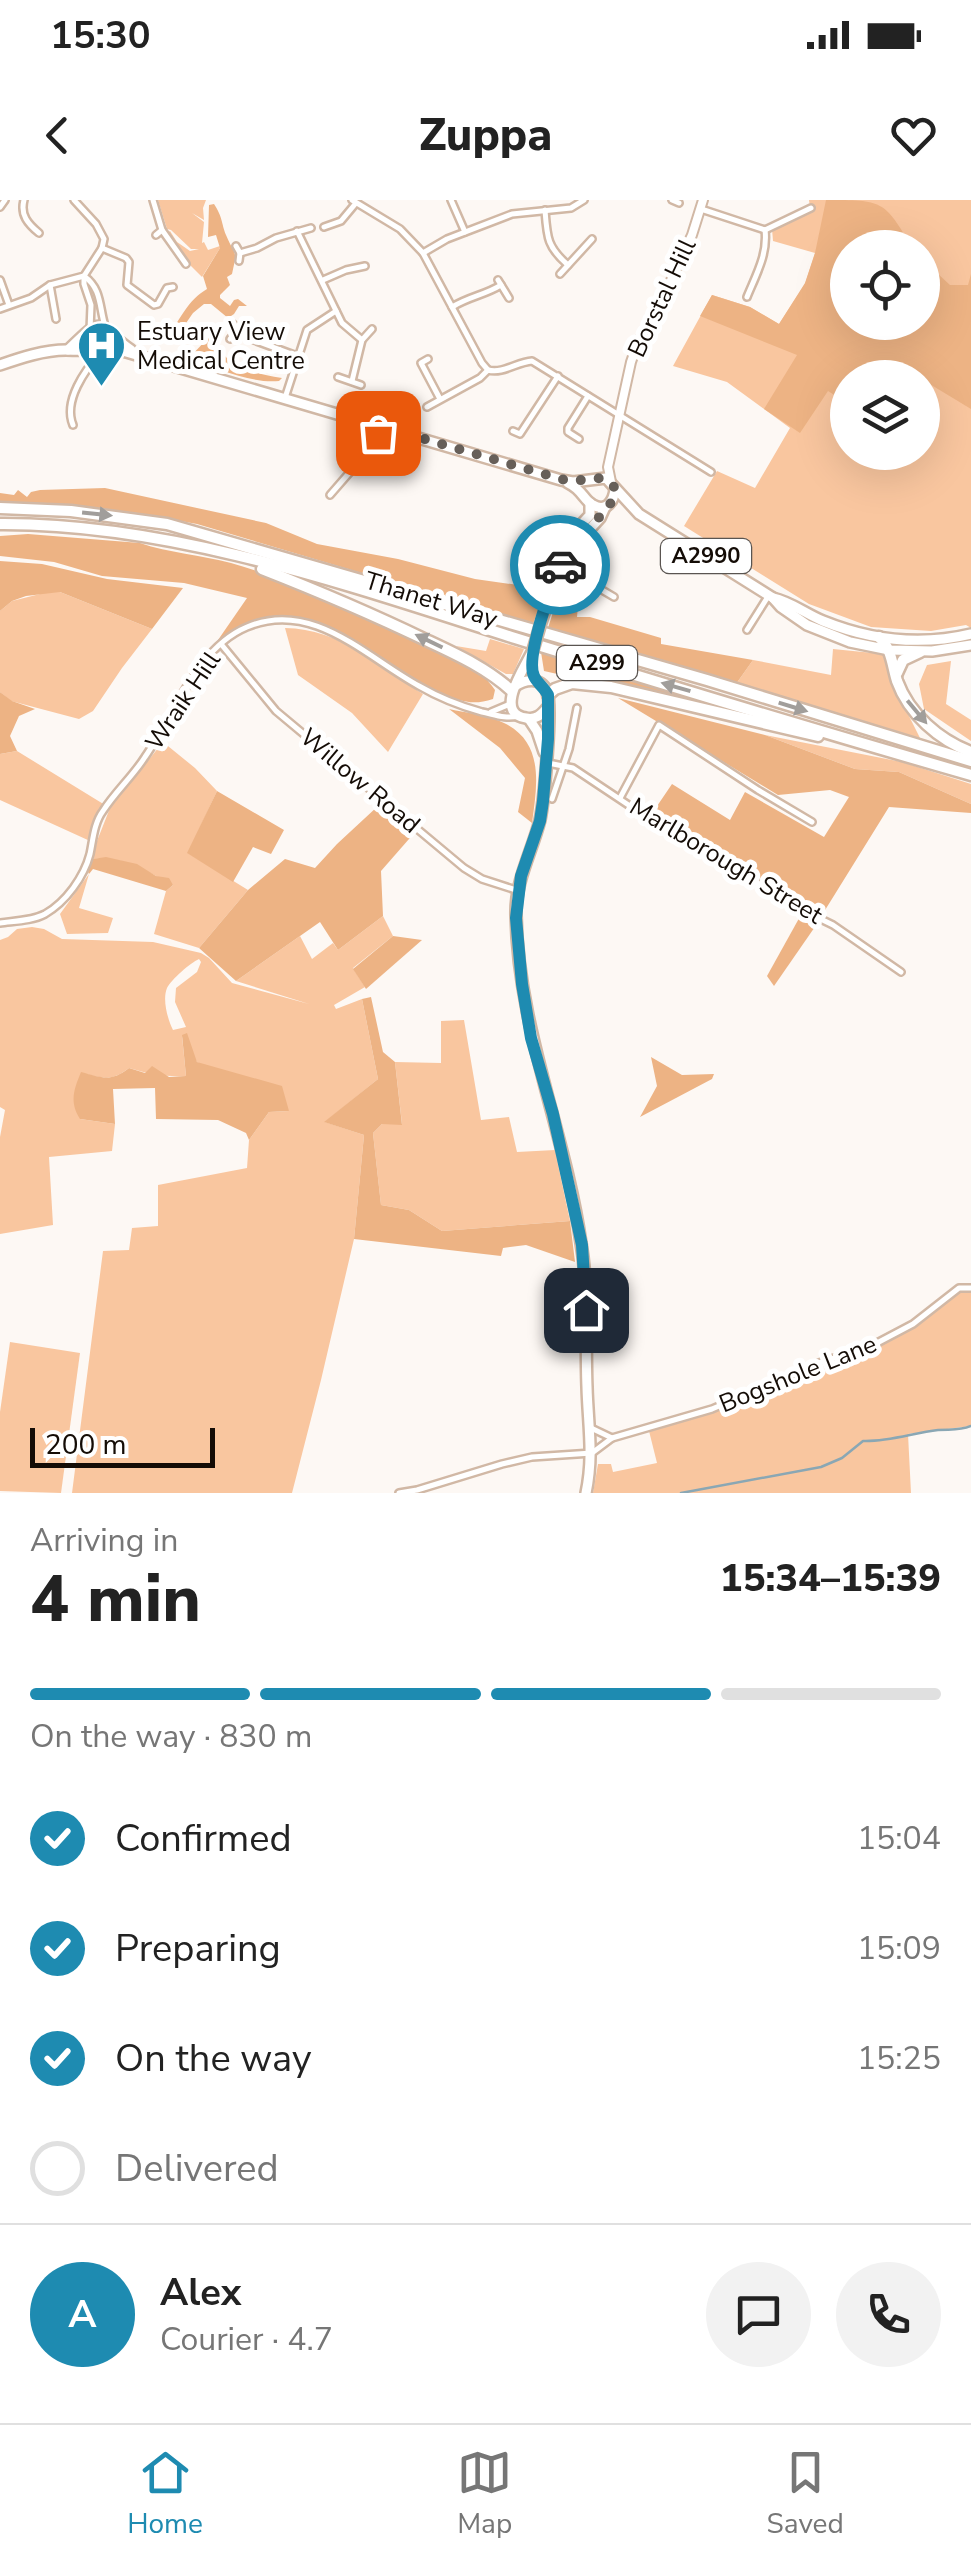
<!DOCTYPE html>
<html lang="en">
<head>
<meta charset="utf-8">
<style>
	:root { --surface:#fff; --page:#f2f2f2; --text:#222; --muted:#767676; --line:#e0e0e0; --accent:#1e8bb1 }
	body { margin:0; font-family:"Nunito Sans",sans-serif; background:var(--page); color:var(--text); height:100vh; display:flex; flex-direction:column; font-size:38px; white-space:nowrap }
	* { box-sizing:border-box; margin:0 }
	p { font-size:32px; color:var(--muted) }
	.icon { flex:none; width:55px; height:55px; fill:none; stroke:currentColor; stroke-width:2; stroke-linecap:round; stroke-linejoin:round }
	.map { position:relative; height:1293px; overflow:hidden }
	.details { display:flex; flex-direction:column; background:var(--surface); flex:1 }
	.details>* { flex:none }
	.controls { position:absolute; left:830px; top:30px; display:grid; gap:20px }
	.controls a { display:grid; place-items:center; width:110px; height:110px; border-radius:50%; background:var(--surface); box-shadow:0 10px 40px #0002; font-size:50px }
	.scale { position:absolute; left:30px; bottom:25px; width:185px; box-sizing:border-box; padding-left:10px; border:5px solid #140c06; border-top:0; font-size:28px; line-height:35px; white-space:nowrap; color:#140c06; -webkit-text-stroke:8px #fff; paint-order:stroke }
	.pin { position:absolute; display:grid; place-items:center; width:85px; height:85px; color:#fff; margin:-42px; border-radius:20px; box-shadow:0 5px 15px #0006 }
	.courier { position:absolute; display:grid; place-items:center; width:100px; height:100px; margin:-50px; border:8px solid #1e8bb1; border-radius:50%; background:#fff; color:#222; box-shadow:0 2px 12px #0007 }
	.overview em { font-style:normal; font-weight:800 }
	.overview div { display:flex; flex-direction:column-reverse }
	.overview { display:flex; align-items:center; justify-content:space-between; height:170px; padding:0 30px }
	h1 { font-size:65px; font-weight:800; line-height:75px }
	.bar { display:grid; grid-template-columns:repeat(4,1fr); gap:15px 10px; align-content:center; height:120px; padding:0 30px }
	.bar i { height:12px; border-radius:8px; background:var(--line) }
	.bar .selected { background:var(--accent) }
	.bar p { grid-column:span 4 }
	.line { display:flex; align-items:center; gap:25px; padding:0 30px; border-top:2px solid var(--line) }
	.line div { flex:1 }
	.round { display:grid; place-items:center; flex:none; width:105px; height:105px; border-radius:52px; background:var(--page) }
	ol { padding:0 30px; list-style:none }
	li { display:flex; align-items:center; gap:30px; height:110px }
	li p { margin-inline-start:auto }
	li .icon { padding:10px; border-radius:50%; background:var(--accent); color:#fff; stroke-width:4 }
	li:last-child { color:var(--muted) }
	li i { width:55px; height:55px; border:5px solid var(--line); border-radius:50% }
	.status { display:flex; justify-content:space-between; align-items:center; height:70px; padding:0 50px; background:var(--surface); direction:ltr }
	.status svg { height:28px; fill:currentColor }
	header { display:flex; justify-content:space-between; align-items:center; height:130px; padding:0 30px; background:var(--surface); font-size:45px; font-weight:800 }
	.menu { display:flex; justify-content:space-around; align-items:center; height:140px; border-top:2px solid var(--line); background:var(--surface); font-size:28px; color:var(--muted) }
	.menu a { display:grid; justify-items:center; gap:5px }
	.menu .selected { color:var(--accent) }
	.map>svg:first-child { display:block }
</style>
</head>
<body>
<div class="status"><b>15:30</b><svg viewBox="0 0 49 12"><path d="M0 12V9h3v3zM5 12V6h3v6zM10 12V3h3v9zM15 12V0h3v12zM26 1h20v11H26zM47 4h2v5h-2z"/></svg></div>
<header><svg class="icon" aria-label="back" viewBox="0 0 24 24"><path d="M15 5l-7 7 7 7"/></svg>Zuppa<svg class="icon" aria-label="heart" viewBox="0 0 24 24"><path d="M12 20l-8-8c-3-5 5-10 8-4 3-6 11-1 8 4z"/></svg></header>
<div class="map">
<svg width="971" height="1293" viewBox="0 0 971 1293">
	<rect width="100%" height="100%" fill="#fdf8f4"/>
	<g fill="#f9c69f" fill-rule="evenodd">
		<path d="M158 0H206L203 8 204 20 192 13 204 22 202 43 204 42 208 50 220 46V48L202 77 175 50 165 35 170 31 177 42 190 51 199 49H191L171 30 167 29Z"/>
		<path d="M809 0H971V428L966 425 931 431 871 427 809 404 684 326 717 271 755 288 790 228 727 182 673 166 712 95 750 107 779 124 805 84 815 53 773 41 772 29 810 8ZM848 48H922V122H848ZM848 178H922V252H848Z"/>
		<path d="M48 392H60L152 429 122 468 93 511 79 519 11 501 0 492V411L12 401Z"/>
		<path d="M285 428C341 429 378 466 423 494L388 552 352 513 298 475Z"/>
		<path d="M490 439 524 449 513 474H506L456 446 486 451Z"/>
		<path d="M833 449 883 454 897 492 921 540 736 484 753 460 831 475Z"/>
		<path d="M951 461 946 504 971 520V541L924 509 919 484 927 465Z"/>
		<path d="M765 535 902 562 971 584V604L899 572 855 569Z"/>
		<path d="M163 542 195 568 217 591 188 653 248 690 199 748 154 734 166 691 173 685C148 672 123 655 93 659L97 641 110 608Z"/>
		<path d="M17 551 105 605 99 612 90 641 0 600V554Z"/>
		<path d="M89 674 79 708 113 718 108 733 67 734 60 714Z"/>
		<path d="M383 716 393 736 353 768 365 787 334 805 336 809 362 799 378 879 325 922 364 935 354 1039 321 1180 292 1293H72L103 1051 129 1050 132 1028 158 1026V985L247 968 249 940 269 912 289 911 197 862 182 836 186 876C166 877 148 874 129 868 111 882 103 878 81 873L80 919 115 924 112 951 49 957 53 1025 0 1034V937L5 910 0 907V740L8 737 17 729 32 727 44 729 62 739 153 742 201 753 209 758 232 783 309 804 236 781 300 736 312 759 333 743 338 750ZM199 759 201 762 197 772 176 788 175 802 186 827 173 830C168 820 162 800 167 788 172 779 190 763 199 759Z"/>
		<path d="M464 820 481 920 509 917 517 952 555 950 570 1021 442 1031 409 1010 381 1005 373 933 382 924H402L395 862 441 863V821Z"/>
		<path d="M963 1090 971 1092V1226L908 1234 911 1293H593L598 1264H611L613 1272 657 1263 649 1231 709 1213 775 1183 788 1185V1179L829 1163 858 1157 909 1129 957 1092Z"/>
		<path d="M10 1142 80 1153 61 1293 0 1291V1212Z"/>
	</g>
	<g fill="#edb384">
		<path d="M826 0C883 0 884 0 912 47L848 48V122H922L923 60 950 85H968L971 74V209L895 163 878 177 848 178 847 203 828 191 800 233 764 209 797 155 700 116 712 95 750 107 779 124 805 83 815 53Z"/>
		<path d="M214 4C223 18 221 22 226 35 235 57 238 48 232 74L227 77 230 85 220 95V98L230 106 234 100 238 99 247 106H239L234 114 228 118 211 104H204L193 113 175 139 168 138C179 120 188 100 207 89L203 76 220 48 216 35 208 37 209 5Z"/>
		<path d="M210 136C229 168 246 172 282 178L279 181C252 184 214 167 188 159Z"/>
		<path d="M105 288 266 323 317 344 398 359 475 379 518 385 526 382 540 360 548 352 546 389 533 424 197 324 137 313 67 306 0 305V293L14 295 18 290 27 297 31 292 40 290Z"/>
		<path d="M28 334 140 343C169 353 201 355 231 363 296 382 357 410 418 440 444 454 478 464 495 490L493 499C472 506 460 501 441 493 363 461 310 374 220 442L218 440 247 398 184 383 102 376 54 362 0 356V336Z"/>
		<path d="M0 361 42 364 107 379 183 388 152 429 60 392 26 396 12 401 0 411Z"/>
		<path d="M559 393 579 395 577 417H590L661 438V444L753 460 736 484 548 428Z"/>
		<path d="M541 452 797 528 636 487 584 480 544 471Z"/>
		<path d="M0 492 12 501 35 509 19 516 10 536 17 551 0 554Z"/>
		<path d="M618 498 765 535 855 569 899 572 971 604V613L889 607 822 715 653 612 672 584 730 620 745 592 824 637 849 597 830 590 778 595Z"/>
		<path d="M449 509C467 513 488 515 504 523 545 543 537 586 532 623L518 612 525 578 500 548Z"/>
		<path d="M217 591 284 630 271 654 253 647 233 682 187 653Z"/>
		<path d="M378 606 416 631 381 671 383 716 338 750 320 722 236 781 199 748 248 690 285 659 315 668 337 644Z"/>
		<path d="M106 657 137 664 156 676 169 678 173 685 166 691 93 669 89 674 88 672 93 659Z"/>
		<path d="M802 713 819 721 774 786 767 776Z"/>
		<path d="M393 736 422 740 366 789 353 769Z"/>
		<path d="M371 797 383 852 395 862 402 925 382 924 373 933 381 1005 409 1010 442 1031 570 1021 575 1062 526 1045 503 1048 501 1056 354 1039 364 935 324 922 378 879 362 799Z"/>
		<path d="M187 833 197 862 282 886 289 911 269 912 249 940 246 933 218 920 156 919 155 888 113 889 115 924 80 919C69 902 74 889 81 872 103 878 111 882 129 868L145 873 152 866 169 877 186 876 182 835Z"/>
		<path d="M651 857 682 875 714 874 712 879 640 917 657 886Z"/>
	</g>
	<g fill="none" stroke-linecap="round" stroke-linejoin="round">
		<path stroke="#8aa7b4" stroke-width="2.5" d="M681 1293 821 1267 842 1258 863 1241C888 1242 913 1233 938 1230 950 1229 960 1231 971 1226"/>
		<defs>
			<g id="street">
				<path d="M24 0C20 15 28 24 39 33"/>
				<path d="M153 0 162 30 156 35"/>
				<path d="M352 0 400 29 423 53 482 163 488 170"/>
				<path d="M451 0 465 32"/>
				<path d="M672 0 679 3"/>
				<path d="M0 7 5 0"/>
				<path d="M701 9 765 30"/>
				<path d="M545 10C547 37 547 47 568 65"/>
				<path d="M324 27 341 21 356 3"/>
				<path d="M162 30 186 64"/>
				<path d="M765 30 811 8"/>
				<path d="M297 31 342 123 362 140"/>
				<path d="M236 46 240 53 239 61"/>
				<path d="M102 48 126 58 129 62 127 85 154 105 158 104 167 88 173 87"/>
				<path d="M240 53 257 48 276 38 311 28"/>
				<path d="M423 53 447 39 512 14 571 8 584 0"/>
				<path d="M560 74 592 39"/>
				<path d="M84 76C102 89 99 107 105 126"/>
				<path d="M84 76V84L91 105 90 130"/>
				<path d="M0 80 9 105"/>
				<path d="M323 80 346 70 365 66"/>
				<path d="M498 80 509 98"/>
				<path d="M50 85 56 119"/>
				<path d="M747 97C756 75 768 54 765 30"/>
				<path d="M452 107C470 96 485 95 501 85"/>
				<path d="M0 109 31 98 50 85 84 76 102 48 104 39 96 24 74 0"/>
				<path d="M235 133 297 156"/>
				<path d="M230 139 235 133 233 124"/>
				<path d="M428 159 421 163 440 199"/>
				<path d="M338 177 361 185"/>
				<path d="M352 181 362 140 372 129"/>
				<path d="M285 198 307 130 336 111"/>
				<path d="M427 207 480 178 488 170C503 174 517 162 532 161L711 272"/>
				<path d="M73 225C63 201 85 170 101 152"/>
				<path d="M513 231 520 234 558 176"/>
				<path d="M579 239 568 232V228L588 196"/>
				<path d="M330 295 370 249 379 229"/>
				<path d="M585 380 614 397"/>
				<path d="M583 394 592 347 585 337"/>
				<path d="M747 430 769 395"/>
				<path d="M221 444 276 511 464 668 482 679 519 691"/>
				<path d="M491 512 510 504"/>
				<path d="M548 563 573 568 633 608 660 621 794 706 833 725 901 772"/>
				<path d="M620 598 659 525 758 590 812 622"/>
				<path d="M552 599 569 549 577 508"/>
				<path d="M0 723C14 721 32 721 45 714 66 702 84 677 90 654 93 640 94 623 103 611 115 592 133 576 145 557 174 516 196 448 247 427 312 399 366 457 419 486 438 497 460 506 482 512 496 515 505 519 519 516"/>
				<path d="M591 1228 612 1238"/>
				<path d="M399 1293 417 1290 502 1264 532 1257 592 1253 612 1238 712 1209 826 1160 858 1153 913 1124 959 1088H971"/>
			</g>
			<path id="secondary" d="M611 282 608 267 631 162 638 142 655 115 692 35 703 0"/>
			<g id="primary">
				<path d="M88 133V144L95 150 116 149 561 280 573 282 606 278 639 314 773 398 781 407 807 425 850 442 889 450 932 451 971 445"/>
				<path d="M68 150C107 112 95 125 131 150"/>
				<path d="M0 165C20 158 44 150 66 150 77 150 81 152 91 147"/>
				<path d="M568 283C583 290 583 300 593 305 607 313 614 300 615 289"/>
				<path d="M567 354 600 318 605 307"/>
				<path d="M773 398C791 402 806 414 823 421 870 440 921 446 971 434"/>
				<path d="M540 426 565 347 575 331 590 315V303"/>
				<path d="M533 450C526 466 492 513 526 518 536 520 541 515 547 508"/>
				<path d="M515 486C526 479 540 477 547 491 553 506 544 601 540 620 532 652 515 681 516 715 518 828 565 932 581 1043 589 1090 585 1139 587 1187 588 1225 594 1255 586 1293"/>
				<path d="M529 519 537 531 544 552"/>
			</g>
			<g id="highway">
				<path d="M0 308 71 311 167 324 707 480 971 561"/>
				<path d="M0 324C173 323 351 386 515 438 666 485 818 531 971 575"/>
				<path d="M262 369C318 391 372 414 426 440 456 454 487 468 512 491"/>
				<path d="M879 437C892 449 892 465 897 481 909 514 939 540 971 552"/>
				<path d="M897 473 903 460 920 452"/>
				<path d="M548 495 555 489 572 483 611 487 818 536"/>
			</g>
		</defs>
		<use href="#street" stroke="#d1b8a5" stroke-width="10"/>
		<use href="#secondary" stroke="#d1b8a5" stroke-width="12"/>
		<use href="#primary" stroke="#d1b8a5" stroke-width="14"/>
		<use href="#highway" stroke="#d1b8a5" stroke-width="15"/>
		<use href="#street" stroke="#fff" stroke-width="5"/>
		<use href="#secondary" stroke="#fff" stroke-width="8"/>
		<use href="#primary" stroke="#fff" stroke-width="9"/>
		<use href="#highway" stroke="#fff" stroke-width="10"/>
		<defs>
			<path id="primary-bridge" d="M533 450 540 426"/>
		</defs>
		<use href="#primary-bridge" stroke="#d1b8a5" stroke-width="14" stroke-linecap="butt"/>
		<use href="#primary-bridge" stroke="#fff" stroke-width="9"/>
	</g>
	<defs><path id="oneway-solid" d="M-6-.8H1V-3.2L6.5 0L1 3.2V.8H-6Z" transform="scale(2.5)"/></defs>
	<g fill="#a19e9b">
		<use href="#oneway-solid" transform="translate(97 314) rotate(6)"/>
		<use href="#oneway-solid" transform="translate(429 441) rotate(-154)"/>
		<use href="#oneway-solid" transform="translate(676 487) rotate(-164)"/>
		<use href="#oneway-solid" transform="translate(793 507) rotate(17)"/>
		<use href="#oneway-solid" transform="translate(917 512) rotate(50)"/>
	</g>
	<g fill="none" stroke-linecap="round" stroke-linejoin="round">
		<path stroke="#665f59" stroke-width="10" stroke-dasharray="0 18" d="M378 233 380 226 568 281C585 282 603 271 614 287V299L560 365"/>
		<path stroke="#1e8bb1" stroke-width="12" d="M560 365C552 385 525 457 534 476 537 483 544 487 548 495V539L543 601 540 621 521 676 516 718 522 784 531 838 553 914 582 1045 586 1110"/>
	</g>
	<defs>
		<symbol id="hospital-pin" viewBox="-11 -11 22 30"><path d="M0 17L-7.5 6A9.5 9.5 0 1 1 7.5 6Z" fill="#1e8bb1" stroke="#fff"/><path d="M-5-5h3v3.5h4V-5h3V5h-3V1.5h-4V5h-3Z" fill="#fff"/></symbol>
	</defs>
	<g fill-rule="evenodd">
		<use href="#hospital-pin" x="74" y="118" width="55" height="75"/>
	</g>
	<g text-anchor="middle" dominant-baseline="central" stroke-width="10" stroke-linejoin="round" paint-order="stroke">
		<g fill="#fff" stroke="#5a5551" stroke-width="2.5">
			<rect x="661" y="339" width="90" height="34" rx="8"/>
			<rect x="557" y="446" width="80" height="34" rx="8"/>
		</g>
		<g font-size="22" font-weight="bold" fill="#140c06">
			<text x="706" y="356">A2990</text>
			<text x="597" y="463">A299</text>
		</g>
		<g font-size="25" fill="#140c06" stroke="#fff">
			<text transform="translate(662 98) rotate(-65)">Borstal Hill</text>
			<text transform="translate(431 400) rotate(17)">Thanet Way</text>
			<text transform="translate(183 501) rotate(-56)">Wraik Hill</text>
			<text transform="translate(360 581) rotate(40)">Willow Road</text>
			<text transform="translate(726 661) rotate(31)">Marlborough Street</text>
			<text transform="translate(798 1174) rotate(-22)">Bogshole Lane</text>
		</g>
		<g font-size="25" fill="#140c06" stroke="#fff" text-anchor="start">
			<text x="137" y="132">Estuary View<tspan x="137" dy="29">Medical Centre</tspan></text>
		</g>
	</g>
</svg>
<div class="controls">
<a><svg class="icon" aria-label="locate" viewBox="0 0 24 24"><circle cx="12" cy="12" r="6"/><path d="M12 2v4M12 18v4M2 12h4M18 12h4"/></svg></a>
<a><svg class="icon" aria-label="layers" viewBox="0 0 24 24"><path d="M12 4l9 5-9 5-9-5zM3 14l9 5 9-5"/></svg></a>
</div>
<div class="scale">200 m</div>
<div class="pin" style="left:378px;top:233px;background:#ea580c"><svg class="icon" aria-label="bag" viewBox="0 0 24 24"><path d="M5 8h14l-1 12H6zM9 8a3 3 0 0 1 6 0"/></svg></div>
<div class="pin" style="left:586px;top:1110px;background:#1f2937"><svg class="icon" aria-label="home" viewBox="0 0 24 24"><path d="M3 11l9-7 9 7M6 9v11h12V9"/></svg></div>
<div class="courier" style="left:560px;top:365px"><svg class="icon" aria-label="car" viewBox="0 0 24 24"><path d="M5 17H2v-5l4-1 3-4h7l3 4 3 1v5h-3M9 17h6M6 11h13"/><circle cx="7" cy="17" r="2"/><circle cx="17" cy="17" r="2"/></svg></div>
</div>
<section class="details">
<div class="overview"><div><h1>4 min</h1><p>Arriving in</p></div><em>15:34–15:39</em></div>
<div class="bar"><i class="selected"></i><i class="selected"></i><i class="selected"></i><i></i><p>On the way · 830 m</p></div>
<ol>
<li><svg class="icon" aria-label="check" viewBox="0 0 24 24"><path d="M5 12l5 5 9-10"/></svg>Confirmed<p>15:04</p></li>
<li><svg class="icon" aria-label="check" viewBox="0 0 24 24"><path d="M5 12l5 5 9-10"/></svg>Preparing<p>15:09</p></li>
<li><svg class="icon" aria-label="check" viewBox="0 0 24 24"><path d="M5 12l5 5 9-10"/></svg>On the way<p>15:25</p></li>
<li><i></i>Delivered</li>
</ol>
<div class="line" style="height:180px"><b class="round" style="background:var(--accent);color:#fff">A</b><div><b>Alex</b><p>Courier · 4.7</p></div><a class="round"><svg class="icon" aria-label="chat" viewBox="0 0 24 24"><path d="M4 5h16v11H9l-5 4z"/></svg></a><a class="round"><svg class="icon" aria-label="phone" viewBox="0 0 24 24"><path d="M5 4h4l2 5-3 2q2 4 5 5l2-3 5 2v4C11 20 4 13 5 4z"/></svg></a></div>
</section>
<nav class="menu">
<a class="selected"><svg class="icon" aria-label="home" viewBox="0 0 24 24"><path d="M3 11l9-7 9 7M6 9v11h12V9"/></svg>Home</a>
<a><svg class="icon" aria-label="map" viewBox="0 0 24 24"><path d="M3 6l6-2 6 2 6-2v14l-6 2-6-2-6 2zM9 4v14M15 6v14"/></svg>Map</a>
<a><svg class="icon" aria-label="saved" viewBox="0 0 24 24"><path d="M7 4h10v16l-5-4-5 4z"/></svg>Saved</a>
</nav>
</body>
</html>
